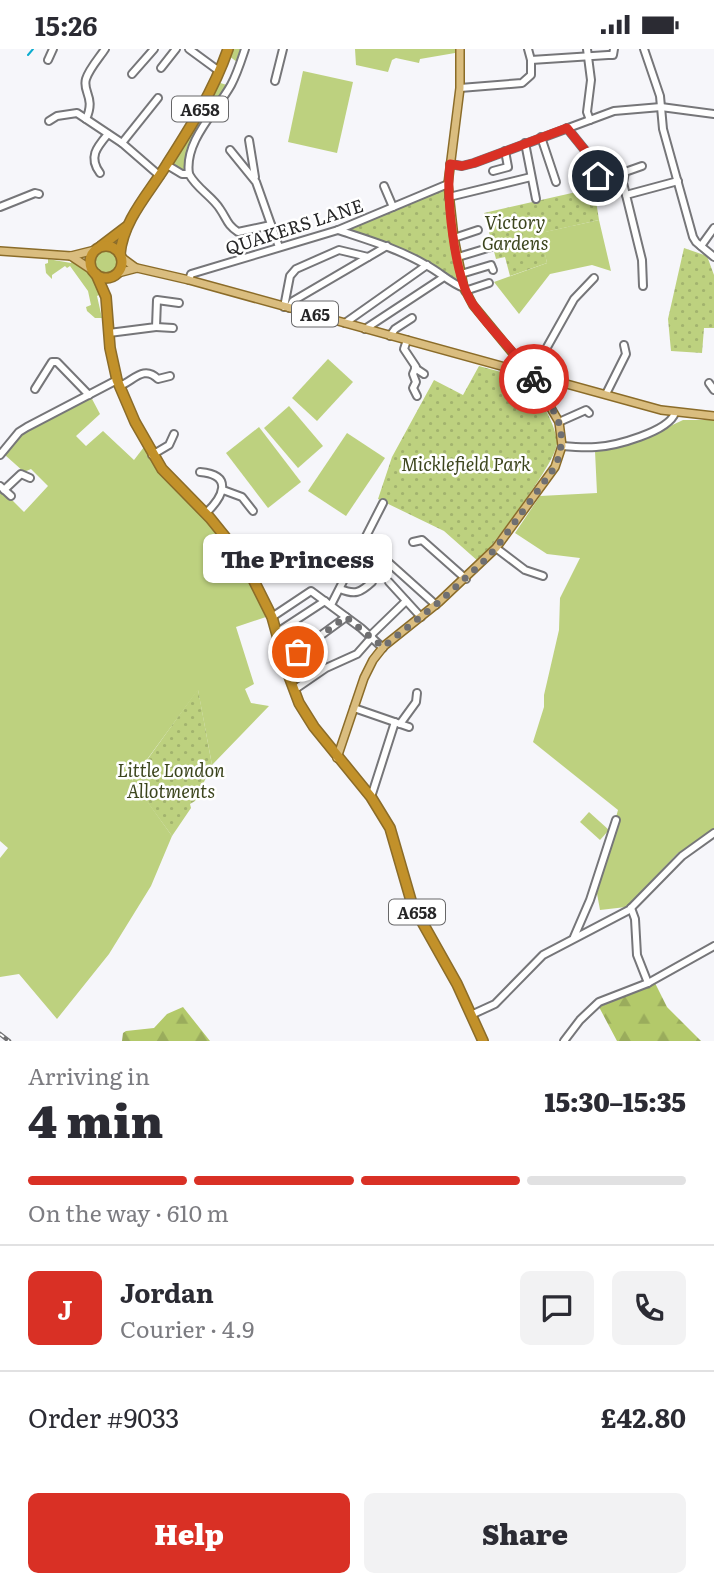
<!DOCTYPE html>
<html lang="en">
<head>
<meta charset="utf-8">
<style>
	:root { --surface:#fff; --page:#f2f2f3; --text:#2b2b33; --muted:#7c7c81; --line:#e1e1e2; --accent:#d93025 }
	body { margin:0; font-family:Literata,serif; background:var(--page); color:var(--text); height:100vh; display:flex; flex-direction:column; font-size:26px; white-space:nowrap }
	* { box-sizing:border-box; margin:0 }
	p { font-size:23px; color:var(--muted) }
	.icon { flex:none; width:38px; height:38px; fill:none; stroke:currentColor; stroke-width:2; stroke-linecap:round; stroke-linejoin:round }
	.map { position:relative; height:992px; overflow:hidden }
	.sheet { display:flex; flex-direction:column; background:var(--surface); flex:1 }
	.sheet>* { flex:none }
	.pin { position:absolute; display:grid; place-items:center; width:60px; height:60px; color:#fff; margin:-30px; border:4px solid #fff; border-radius:50%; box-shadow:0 2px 7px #0007 }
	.courier { position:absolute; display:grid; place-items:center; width:70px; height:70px; margin:-35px; border:5px solid #d93025; border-radius:50%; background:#fff; color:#222; box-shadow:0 2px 9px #0007 }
	.bubble { position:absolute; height:49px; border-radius:10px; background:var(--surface); box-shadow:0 2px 5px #0004; font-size:23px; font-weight:800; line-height:49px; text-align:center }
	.overview em { font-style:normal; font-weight:800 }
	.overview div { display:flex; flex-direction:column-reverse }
	.overview { display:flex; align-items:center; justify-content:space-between; height:119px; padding:0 28px }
	h1 { font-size:46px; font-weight:800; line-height:52px }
	.bar { display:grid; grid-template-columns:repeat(4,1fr); gap:10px 7px; align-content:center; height:84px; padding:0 28px }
	.bar i { height:9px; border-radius:5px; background:var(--line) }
	.bar .selected { background:var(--accent) }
	.bar p { grid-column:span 4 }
	.line { display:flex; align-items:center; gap:18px; padding:0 28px; border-top:2px solid var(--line) }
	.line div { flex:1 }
	.round { display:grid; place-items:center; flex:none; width:74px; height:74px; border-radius:10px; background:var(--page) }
	.cta { display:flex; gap:14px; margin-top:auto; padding:14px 28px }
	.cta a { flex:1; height:80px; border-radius:10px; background:var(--accent); color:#fff; font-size:28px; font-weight:800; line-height:80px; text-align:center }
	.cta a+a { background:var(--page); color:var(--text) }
	.status { display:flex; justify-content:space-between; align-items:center; height:49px; padding:0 35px; background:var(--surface); direction:ltr }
	.status svg { height:19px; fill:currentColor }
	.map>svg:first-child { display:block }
</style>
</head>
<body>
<div class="status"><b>15:26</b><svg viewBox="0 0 49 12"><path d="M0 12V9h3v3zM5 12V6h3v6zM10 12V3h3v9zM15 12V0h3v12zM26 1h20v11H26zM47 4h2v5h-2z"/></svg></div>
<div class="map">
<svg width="714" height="992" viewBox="0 0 714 992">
	<defs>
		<pattern id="forest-firs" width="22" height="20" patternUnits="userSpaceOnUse" patternTransform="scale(1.75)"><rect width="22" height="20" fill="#b3c96a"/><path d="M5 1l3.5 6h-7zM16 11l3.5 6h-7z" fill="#9aac5c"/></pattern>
		<pattern id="park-dots" width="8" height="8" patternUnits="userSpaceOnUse" patternTransform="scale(1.75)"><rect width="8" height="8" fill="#bdd17f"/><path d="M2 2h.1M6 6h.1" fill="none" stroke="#a2b36e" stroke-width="1.8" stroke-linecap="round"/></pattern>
	</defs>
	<rect width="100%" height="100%" fill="#f6f6fa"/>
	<g fill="#bdd17f">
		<path d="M231 0H243L225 43 190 98 187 120 183 123 176 119 173 112 217 33 227 36 237 13 229 7Z"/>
		<path d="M355 0H455V4L420 10 419 14 396 9 392 11 388 23 356 16Z"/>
		<path d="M303 22 353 33 337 104 288 93Z"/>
		<path d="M599 171 611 222 592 216 550 225 519 265 494 233 547 214 540 184Z"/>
		<circle cx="106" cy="213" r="12"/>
		<path d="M48 210 71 214 72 212 93 227 101 245 97 247 102 269H95L87 262 86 258 91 256 88 242 70 217 67 219 65 217 52 226V230L46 224 45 215 48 214Z"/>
		<path d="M328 310 353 333 317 372 292 349Z"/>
		<path d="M91 348 100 365 76 387 86 397 103 382 134 411 144 398C163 430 193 455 217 484 239 509 253 538 266 568L236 578 254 635 245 640 251 654 269 657 212 716 198 641 132 731 172 787 151 837 109 905 57 970 19 925 0 928V809L8 799 0 792V439L24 463 48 437 31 420 24 423 5 406 22 384Z"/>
		<path d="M289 357 323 397 298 419 264 379Z"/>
		<path d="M683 371H714V781L678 804 626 858 600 861 596 839 618 761 533 693 544 658V646L559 581 560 549 580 509 547 505 515 484 540 447 597 444 595 402 645 389Z"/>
		<path d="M259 378 301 433 268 459 226 404Z"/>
		<path d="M347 384 385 409 346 467 308 442Z"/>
		<path d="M589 763 609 781 600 791 580 773Z"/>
	</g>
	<g fill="url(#forest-firs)">
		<path d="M655 934 667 958 701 992H617L599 958Z"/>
		<path d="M183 958 210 992H122L123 984 126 982 154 979 167 965Z"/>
	</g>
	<g fill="url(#park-dots)">
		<path d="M448 135 464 239 427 216 338 181Z"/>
		<path d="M594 139 599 171 541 184 547 214 510 227 505 208 496 210 484 164Z"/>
		<path d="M684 199 707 207 714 226V279H704L702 304 671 302 668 270Z"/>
		<path d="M479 317 527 330C538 349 554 370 557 392 560 410 493 494 479 513L444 482 378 450 392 408 434 331 463 346Z"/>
		<path d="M198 640 212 716 195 752 190 755 191 759 172 787 132 732Z"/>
	</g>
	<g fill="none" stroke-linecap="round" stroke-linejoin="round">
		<path stroke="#0caccf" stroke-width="2" d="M28 6 33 0"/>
		<defs>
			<g id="minor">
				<path d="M189 0 219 22"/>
				<path d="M587 0 591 31 587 63 590 71"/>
				<path d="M644 0 660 47 663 80 693 188 696 193 714 208"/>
				<path d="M48 11 53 0"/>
				<path d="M531 11 608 6H613L614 0"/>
				<path d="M161 19 176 0"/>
				<path d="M132 25 154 0"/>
				<path d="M275 32 283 0"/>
				<path d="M460 39 522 34 531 26V11L528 0"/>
				<path d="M86 70C96 48 82 43 86 30 89 20 99 9 105 0"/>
				<path d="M49 72 57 67 77 64 122 94 160 127"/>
				<path d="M567 79 592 110 598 126"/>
				<path d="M541 88 556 133"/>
				<path d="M249 91 255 128"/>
				<path d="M122 94 158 49"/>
				<path d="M525 94 536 150"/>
				<path d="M230 101 256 133 279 198"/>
				<path d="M450 115 462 117 474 114 614 62 661 58 714 65"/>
				<path d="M167 116 182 125H189C197 140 212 147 220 160 227 170 227 176 238 183L271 176"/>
				<path d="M493 122 508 118 505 102"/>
				<path d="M100 124C88 108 97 98 108 85"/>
				<path d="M189 125C184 92 216 63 231 36 237 25 241 12 245 0"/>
				<path d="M384 137 393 158"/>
				<path d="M626 146 623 134 625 123 642 117"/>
				<path d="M449 148 531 128"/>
				<path d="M0 158 35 144 39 145"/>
				<path d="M338 181C368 191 399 200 426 216 440 223 450 234 464 239"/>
				<path d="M454 189 478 181"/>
				<path d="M701 197 714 179"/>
				<path d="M458 208 491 198"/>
				<path d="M461 225 491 216 493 221"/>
				<path d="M189 231 191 225 338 181 448 135"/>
				<path d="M643 237 642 211 626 146 678 132"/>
				<path d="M465 242 489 234"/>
				<path d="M284 258 290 227 296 220 339 201 368 208"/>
				<path d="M289 259 293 252 387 197"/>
				<path d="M345 274 427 216"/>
				<path d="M156 278 173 279"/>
				<path d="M365 280 444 228"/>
				<path d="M109 284 156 278 157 251 179 254"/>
				<path d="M390 287 395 280 412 269"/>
				<path d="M407 291 404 300 416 318 413 325 416 333 413 339 417 347"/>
				<path d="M415 319 424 325"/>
				<path d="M532 325 574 250 594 229"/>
				<path d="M709 334 714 341"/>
				<path d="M120 337C134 331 144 316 158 330L170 327"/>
				<path d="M35 340 52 313H57L89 346"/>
				<path d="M606 345 626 305 624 296"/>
				<path d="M559 373 586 361 589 364"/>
				<path d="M562 397C573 398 585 399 596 398 615 397 668 383 675 364"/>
				<path d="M0 406 19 383 27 378 117 331"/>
				<path d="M152 406 169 396 174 385"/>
				<path d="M200 423C234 426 223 448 206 464"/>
				<path d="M0 437 11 447"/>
				<path d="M4 441 21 425 30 429"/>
				<path d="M223 441 242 448 253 462"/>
				<path d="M413 493 422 491 466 530"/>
				<path d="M496 499 525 521 543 527"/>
				<path d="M388 513 436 556"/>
				<path d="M250 524 269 515H274L286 504 285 500H280L269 510V515"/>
				<path d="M389 533 421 568"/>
				<path d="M340 540C355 546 360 544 372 533"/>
				<path d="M331 556 383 454"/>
				<path d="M272 568 311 542 361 579 383 599"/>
				<path d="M276 584 325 552"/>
				<path d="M370 587 406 552"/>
				<path d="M284 610 298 603 346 568"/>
				<path d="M294 641 326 619 357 605 372 588"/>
				<path d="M354 659 409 678"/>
				<path d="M400 675 416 653 417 644"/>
				<path d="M371 748 395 673"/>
				<path d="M631 859 635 870 637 906 648 934"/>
				<path d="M574 888 590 851 616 771"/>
				<path d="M471 966 495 955 543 906 629 861 682 807 714 784"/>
				<path d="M564 992 580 971 599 953 648 934 714 897"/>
			</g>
			<g id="major">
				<path d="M0 202 71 207 95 201"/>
				<path d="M71 207 92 221"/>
				<path d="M121 208 136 219"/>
				<path d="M118 224 137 219 189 231 661 361 714 367"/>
				<path d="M337 709 364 629 373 611 384 597 439 553 496 499 555 418 562 397 559 373 545 349 530 325 473 256 464 239 454 189 448 135 460 39V0"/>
			</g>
			<g id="highway">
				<path d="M101 197 126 178"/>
				<circle cx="106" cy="213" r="16"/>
				<path d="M120 205C123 171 150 143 167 115 190 79 214 41 228 0"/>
				<path d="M96 225 106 248 110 299 117 331 135 373 162 420 210 469 231 495 250 524 272 568 287 622 299 654 314 678 371 748 390 779 412 855 457 935 483 992"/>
			</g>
		</defs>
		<use href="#minor" stroke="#767679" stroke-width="10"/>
		<use href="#major" stroke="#8b6c29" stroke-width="10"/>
		<use href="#highway" stroke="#8b6c29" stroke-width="12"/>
		<use href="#minor" stroke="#fff" stroke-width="6"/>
		<use href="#major" stroke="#dabd7f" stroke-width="7"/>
		<use href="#highway" stroke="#c2912a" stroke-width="9"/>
		<defs>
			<path id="rail" d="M0 985 9 992"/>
		</defs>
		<use href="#rail" stroke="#6f6f71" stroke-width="4.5"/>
		<use href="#rail" stroke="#fff" stroke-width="2" stroke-dasharray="5" stroke-linecap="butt"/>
	</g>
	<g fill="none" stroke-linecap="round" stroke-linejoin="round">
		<path stroke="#6f6f71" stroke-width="7" stroke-dasharray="0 12.6" d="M298 603 346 568 383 598 439 553 482 514 496 499 555 418C571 379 554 363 534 330"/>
		<path stroke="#d93025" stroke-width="9" d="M534 330C516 303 490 281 472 254 454 226 446 148 450 115L462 117 474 114 567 79 592 110 598 127"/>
	</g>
	<g text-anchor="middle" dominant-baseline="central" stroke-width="5" stroke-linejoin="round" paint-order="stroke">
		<g fill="#fff" stroke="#676768" stroke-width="2">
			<rect x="172" y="47.5" width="56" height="25" rx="5"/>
			<rect x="292" y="252.5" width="46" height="25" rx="5"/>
			<rect x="389" y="850.5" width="56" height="25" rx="5"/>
		</g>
		<g font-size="16" font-weight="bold" fill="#262627">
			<text x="200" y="60">A658</text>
			<text x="315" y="265">A65</text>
			<text x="417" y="863">A658</text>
		</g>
		<g font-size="18" font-style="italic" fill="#3c451d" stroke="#fff">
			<text x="515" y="172">Victory<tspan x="515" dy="21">Gardens</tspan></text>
			<text x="466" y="414">Micklefield Park</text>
			<text x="171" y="720">Little London<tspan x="171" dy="21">Allotments</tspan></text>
		</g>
		<g font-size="18" fill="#262627" stroke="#fff">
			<text transform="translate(294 177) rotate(-18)">QUAKERS LANE</text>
		</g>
	</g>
</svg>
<div class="pin" style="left:298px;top:603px;background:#ea580c"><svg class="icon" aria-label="bag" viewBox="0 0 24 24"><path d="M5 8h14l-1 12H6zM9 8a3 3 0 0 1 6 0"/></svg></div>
<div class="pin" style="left:598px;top:127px;background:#1f2937"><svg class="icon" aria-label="home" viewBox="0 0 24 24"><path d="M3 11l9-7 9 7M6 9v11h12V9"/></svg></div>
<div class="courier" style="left:534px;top:330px"><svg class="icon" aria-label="bike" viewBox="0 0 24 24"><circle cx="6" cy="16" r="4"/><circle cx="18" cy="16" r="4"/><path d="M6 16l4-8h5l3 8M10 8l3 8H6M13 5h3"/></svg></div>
<div class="bubble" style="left:203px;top:485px;width:189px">The Princess</div>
</div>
<section class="sheet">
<div class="overview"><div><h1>4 min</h1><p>Arriving in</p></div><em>15:30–15:35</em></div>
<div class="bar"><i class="selected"></i><i class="selected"></i><i class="selected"></i><i></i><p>On the way · 610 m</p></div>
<div class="line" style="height:126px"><b class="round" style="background:var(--accent);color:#fff">J</b><div><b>Jordan</b><p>Courier · 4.9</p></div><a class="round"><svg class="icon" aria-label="chat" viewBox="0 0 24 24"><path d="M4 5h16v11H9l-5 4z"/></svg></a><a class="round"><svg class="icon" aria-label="phone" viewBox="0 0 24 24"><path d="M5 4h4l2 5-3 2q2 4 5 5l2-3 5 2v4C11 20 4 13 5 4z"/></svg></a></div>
<div class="line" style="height:91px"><div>Order #9033</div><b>£42.80</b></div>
<div class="cta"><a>Help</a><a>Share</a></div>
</section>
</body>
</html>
